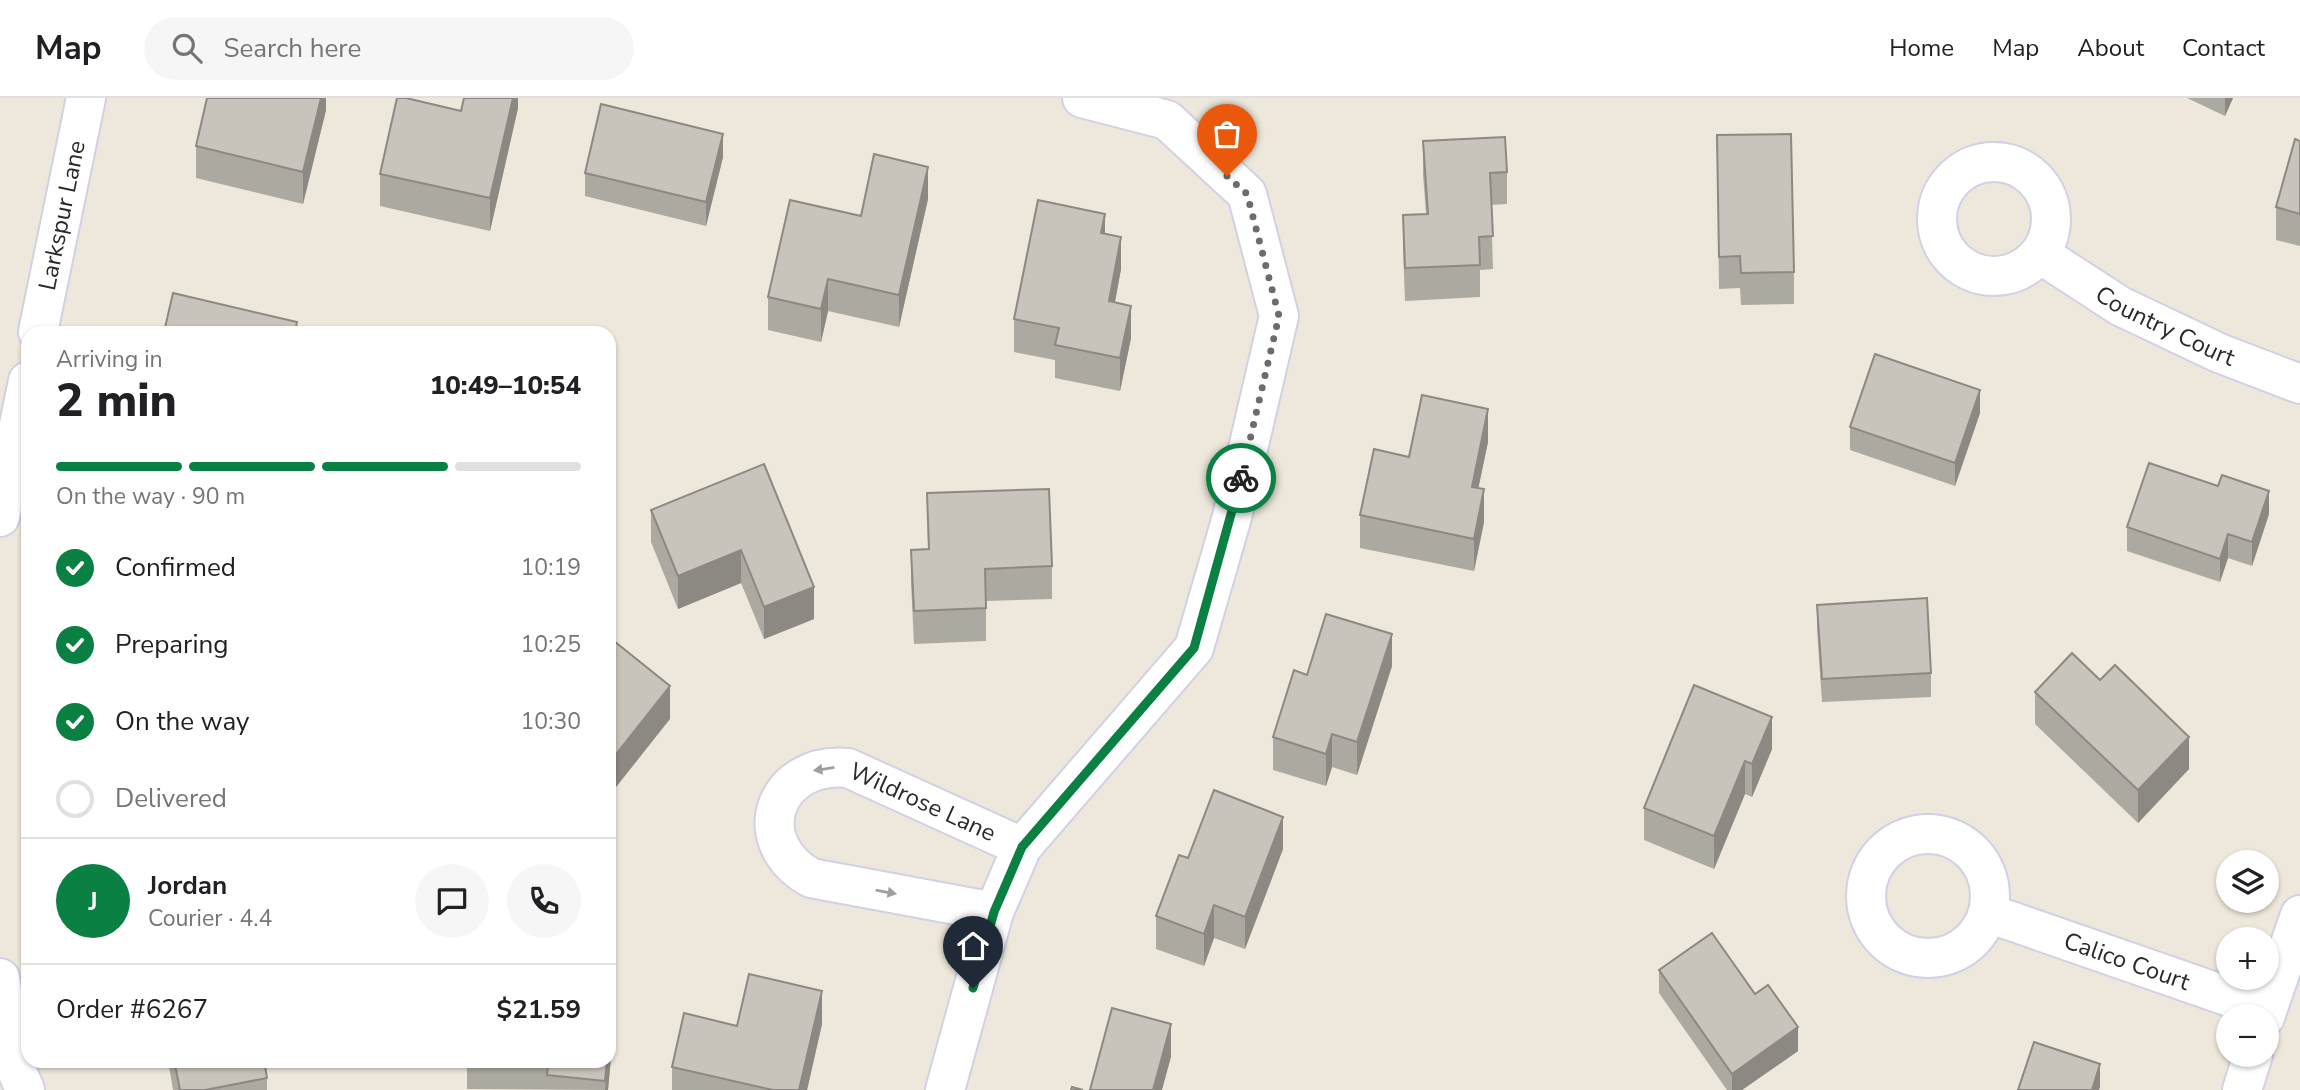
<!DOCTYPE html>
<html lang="en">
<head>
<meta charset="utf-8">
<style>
	:root { --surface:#fff; --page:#f6f6f6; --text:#202124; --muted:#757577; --line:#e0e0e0; --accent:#0b8043 }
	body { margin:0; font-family:"Nunito Sans",sans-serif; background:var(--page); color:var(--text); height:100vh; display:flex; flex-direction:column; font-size:26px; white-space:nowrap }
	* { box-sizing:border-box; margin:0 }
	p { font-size:23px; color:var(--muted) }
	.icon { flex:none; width:38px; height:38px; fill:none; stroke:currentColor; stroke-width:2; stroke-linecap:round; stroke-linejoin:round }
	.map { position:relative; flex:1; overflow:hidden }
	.details { position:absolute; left:21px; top:228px; width:595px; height:742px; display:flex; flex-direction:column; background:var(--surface); border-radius:21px; box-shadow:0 2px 5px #0004 }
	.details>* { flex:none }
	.buttons { position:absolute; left:2216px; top:752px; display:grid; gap:14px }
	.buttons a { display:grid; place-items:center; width:63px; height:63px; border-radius:50%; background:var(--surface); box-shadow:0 2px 5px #0004; font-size:35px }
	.pin { position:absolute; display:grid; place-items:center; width:60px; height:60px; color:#fff; margin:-72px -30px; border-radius:50% 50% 50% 0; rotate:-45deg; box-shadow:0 0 7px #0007 }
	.pin .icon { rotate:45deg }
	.courier { position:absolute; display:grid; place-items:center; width:70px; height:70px; margin:-35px; border:5px solid #0b8043; border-radius:50%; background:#fff; color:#222; box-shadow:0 2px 9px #0007 }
	.headline em { font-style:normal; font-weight:800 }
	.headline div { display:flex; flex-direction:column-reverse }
	.headline { display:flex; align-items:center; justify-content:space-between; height:119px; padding:0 35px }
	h1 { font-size:46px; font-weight:800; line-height:52px }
	.bar { display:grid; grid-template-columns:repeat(4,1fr); gap:10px 7px; align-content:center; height:84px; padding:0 35px }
	.bar i { height:9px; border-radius:5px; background:var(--line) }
	.bar .active { background:var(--accent) }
	.bar p { grid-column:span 4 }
	.line { display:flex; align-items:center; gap:18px; padding:0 35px; border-top:2px solid var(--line) }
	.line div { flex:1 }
	.round { display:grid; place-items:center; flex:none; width:74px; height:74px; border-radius:37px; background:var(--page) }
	ol { padding:0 35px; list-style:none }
	li { display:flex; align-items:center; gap:21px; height:77px }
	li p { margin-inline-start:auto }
	li .icon { padding:7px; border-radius:50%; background:var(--accent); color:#fff; stroke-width:4 }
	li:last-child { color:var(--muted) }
	li i { width:38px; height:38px; border:4px solid var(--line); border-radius:50% }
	header { display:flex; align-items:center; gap:42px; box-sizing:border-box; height:98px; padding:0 35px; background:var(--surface); border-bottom:2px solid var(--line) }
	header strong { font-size:33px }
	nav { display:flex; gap:38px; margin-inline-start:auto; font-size:24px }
	.search { width:490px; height:63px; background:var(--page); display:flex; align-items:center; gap:18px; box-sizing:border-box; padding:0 24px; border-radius:38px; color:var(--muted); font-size:26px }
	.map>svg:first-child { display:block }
</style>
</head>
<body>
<header>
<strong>Map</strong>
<div class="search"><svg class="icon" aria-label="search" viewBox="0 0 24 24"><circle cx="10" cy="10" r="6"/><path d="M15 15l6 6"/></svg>Search here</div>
<nav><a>Home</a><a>Map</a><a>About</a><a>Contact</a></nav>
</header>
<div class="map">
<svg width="2300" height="992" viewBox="0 0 2300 992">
	<rect width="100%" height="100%" fill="#ede8db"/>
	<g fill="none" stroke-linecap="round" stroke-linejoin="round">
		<defs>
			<g id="minor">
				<circle cx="1994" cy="121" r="57"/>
				<path id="s1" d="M2040 156 2120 208 2219 255 2300 286"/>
				<path id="s2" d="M38 234 86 0"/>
				<path d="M0 419 28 283"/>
				<circle cx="1928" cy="798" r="62"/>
				<path id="s3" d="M994 814 811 780C746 743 774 663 848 670L1022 749"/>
				<path id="s4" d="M1988 815 2267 912"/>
				<path d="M0 880 14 966 25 992"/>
				<path d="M2265 919 2300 817"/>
				<path d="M945 992 994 814 1022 749 1194 550 1232 419 1279 218 1247 96 1167 22 1082 0"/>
				<path d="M2242 992 2253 957"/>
			</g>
		</defs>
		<use href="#minor" stroke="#d0d1e4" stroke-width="42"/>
		<use href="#minor" stroke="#fff" stroke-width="38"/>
	</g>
	<g fill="#aca9a1">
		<path d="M326 0V12L303 106 196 80V48Z"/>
		<path d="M518 0V10L490 133 380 108V76L461 13Z"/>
		<path d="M2187 0H2233L2225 18Z"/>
		<path d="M1717 37 1794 174V206L1741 207 1740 190 1719 191Z"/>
		<path d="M1423 43 1507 74V106L1491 107 1493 171 1480 172V199L1405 203 1403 150V117L1426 116 1423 76Z"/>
		<path d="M2300 43V148L2276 142V109Z"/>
		<path d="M723 59 706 128 585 98V75Z"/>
		<path d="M928 101 899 229 828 213 821 244 768 232V199L861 118Z"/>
		<path d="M1105 136 1121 171 1115 204 1131 240 1120 293 1055 280V262L1014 254V221Z"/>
		<path d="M1980 315 1955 388 1850 352V329Z"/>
		<path d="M1488 344 1478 390 1484 424 1474 473 1360 450V417L1409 359Z"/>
		<path d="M764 366 814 521 764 541 741 485 678 511 651 444V412Z"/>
		<path d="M927 395 1052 468V501L986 503V543L914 546 911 485V452L928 451Z"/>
		<path d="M2269 416 2252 468 2228 460 2220 484 2127 453V429Z"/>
		<path d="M1817 507 1931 575V599L1822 604 1817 530Z"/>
		<path d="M1392 568 1357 677 1332 669 1326 688 1273 672V639L1307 577Z"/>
		<path d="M1694 587 1772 651 1752 699 1745 696 1714 771 1644 742V710Z"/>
		<path d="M2035 594 2189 671 2138 725 2035 626Z"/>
		<path d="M1283 751 1245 851 1214 840 1204 868 1156 851V818L1188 760Z"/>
		<path d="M1659 872 1755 896 1798 953 1742 992H1727L1659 895Z"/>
		<path d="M822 926 807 992H672V969L737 928Z"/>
		<path d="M614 927 608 992 467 991V962H609Z"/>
		<path d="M168 962H264L267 980V992H173Z"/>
	</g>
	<g fill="#8c8983">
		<path d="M321 0H326V12L303 106V74Z"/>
		<path d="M513 0H518V10L490 133V100Z"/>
		<path d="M2225 0H2233L2225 18Z"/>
		<path d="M723 36V59L706 128V104Z"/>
		<path d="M928 69V101L899 229V197Z"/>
		<path d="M1105 116V148L1101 135Z"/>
		<path d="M1121 139V171L1109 236V203Z"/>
		<path d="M828 181V213L821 244V211Z"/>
		<path d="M1131 208V240L1120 293V260Z"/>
		<path d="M1980 292V315L1955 388V365Z"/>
		<path d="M1488 311V344L1472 421V389Z"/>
		<path d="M1484 391V424L1474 473V441Z"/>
		<path d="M2269 393V416L2252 468V444Z"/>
		<path d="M2228 436V460L2220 484V461Z"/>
		<path d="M741 452V485L678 511V478Z"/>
		<path d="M814 489V521L764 541V509Z"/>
		<path d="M1392 536V568L1357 677V644Z"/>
		<path d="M670 588V621L609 698V665Z"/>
		<path d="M1772 619V651L1752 699V666Z"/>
		<path d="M1332 636V669L1326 688V656Z"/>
		<path d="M2189 639V671L2138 725V692Z"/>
		<path d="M1745 663V696L1714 771V738Z"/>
		<path d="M1283 719V751L1245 851V819Z"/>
		<path d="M1214 807V840L1204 868V836Z"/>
		<path d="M822 893V926L807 992H799Z"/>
		<path d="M614 894V927L608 992H605L607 962H609V946Z"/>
		<path d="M1171 926V959L1162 992H1153Z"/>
		<path d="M1798 929V953L1742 992H1732V976Z"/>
		<path d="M2100 966V989L2099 992H2092Z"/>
	</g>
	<g fill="#c8c4bb" stroke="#8c8983" stroke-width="2">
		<path d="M207 0H321L303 74 196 48Z"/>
		<path d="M397 0H406L461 13 464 0H513L490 100 380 76Z"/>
		<path d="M601 6 723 36 706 104 585 75Z"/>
		<path d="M1791 36 1794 174 1741 175 1740 158 1719 159 1717 37Z"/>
		<path d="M1505 39 1507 74 1490 75 1493 138 1479 139 1480 167 1405 170 1403 117 1428 116 1423 43Z"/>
		<path d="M2295 41 2300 43V116L2276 109Z"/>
		<path d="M874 56 928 69 899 197 828 181 821 211 768 199 790 102 861 118Z"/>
		<path d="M1038 102 1105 116 1101 135 1121 139 1109 203 1131 208 1120 260 1055 247 1059 230 1014 221Z"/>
		<path d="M173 195 297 224 295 234H164Z"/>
		<path d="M1875 256 1980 292 1955 365 1850 329Z"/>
		<path d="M1422 297 1488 311 1472 389 1484 391 1474 441 1360 417 1374 351 1409 359Z"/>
		<path d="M2149 365 2218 388 2222 377 2269 393 2252 444 2228 436 2220 461 2127 429Z"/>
		<path d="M764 366 814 489 764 509 741 452 678 478 651 412Z"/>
		<path d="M1049 391 1052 468 985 471 986 510 914 513 911 452 929 451 927 395Z"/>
		<path d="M1927 500 1931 575 1822 581 1817 507Z"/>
		<path d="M1326 516 1392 536 1357 644 1332 636 1326 656 1273 639 1294 572 1307 577Z"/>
		<path d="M609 539 670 588 609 665Z"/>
		<path d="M2072 555 2100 582 2115 567 2189 639 2138 692 2035 594Z"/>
		<path d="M1694 587 1772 619 1752 666 1745 663 1714 738 1644 710Z"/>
		<path d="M1214 692 1283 719 1245 819 1214 807 1204 836 1156 818 1179 757 1188 760Z"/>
		<path d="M1712 835 1755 896 1768 887 1798 929 1732 976 1659 872Z"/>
		<path d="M749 876 822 893 799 992H773L672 969 684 915 737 928Z"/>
		<path d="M609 894H614L609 946Z"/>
		<path d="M1112 910 1171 926 1153 992H1090Z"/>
		<path d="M2034 944 2100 966 2092 992H2018Z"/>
		<path d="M174 962H264L267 980 205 992H180Z"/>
		<path d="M501 962H607L605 983 547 977 548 968Z"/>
		<path d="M1072 989 1083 992H1071Z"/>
	</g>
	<defs><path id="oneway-solid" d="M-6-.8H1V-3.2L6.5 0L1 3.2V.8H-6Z" transform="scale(1.75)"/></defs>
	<g fill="#9f9f9f">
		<use href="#oneway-solid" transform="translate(824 671) rotate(171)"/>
		<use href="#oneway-solid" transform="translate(886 794) rotate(10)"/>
	</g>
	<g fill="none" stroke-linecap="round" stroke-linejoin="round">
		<path stroke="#6e6c68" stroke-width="7" stroke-dasharray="0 12.6" d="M1227 78 1247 96 1279 218 1241 380"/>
		<path stroke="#0b8043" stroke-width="9" d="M973 890 994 814 1022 749 1194 550 1241 380"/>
	</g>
	<g text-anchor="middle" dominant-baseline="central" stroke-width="6" stroke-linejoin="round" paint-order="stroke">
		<g font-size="24" fill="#2a2a2a" stroke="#fff">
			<text stroke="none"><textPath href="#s2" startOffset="119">Larkspur Lane</textPath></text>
			<text stroke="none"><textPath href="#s1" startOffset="145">Country Court</textPath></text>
			<text stroke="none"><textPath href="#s3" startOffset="441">Wildrose Lane</textPath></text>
			<text stroke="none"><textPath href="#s4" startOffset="147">Calico Court</textPath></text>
		</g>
	</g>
</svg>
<div class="buttons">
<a><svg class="icon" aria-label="layers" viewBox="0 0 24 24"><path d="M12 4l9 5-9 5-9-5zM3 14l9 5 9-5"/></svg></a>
<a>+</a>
<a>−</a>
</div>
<div class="pin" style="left:1227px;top:78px;background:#ea580c"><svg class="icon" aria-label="bag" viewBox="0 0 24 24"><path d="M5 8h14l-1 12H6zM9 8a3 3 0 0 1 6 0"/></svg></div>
<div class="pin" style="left:973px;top:890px;background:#1f2937"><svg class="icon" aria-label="home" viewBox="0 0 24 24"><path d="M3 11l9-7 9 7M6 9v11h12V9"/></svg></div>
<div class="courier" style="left:1241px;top:380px"><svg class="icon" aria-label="bike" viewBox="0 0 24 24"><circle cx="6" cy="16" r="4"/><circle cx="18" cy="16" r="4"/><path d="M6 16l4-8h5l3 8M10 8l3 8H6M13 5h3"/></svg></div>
<section class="details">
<div class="headline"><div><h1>2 min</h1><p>Arriving in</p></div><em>10:49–10:54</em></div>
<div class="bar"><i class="active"></i><i class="active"></i><i class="active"></i><i></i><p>On the way · 90 m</p></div>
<ol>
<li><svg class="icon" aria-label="check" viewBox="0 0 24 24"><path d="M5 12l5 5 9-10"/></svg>Confirmed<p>10:19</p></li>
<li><svg class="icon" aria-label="check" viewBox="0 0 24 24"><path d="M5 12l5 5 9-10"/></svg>Preparing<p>10:25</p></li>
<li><svg class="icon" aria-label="check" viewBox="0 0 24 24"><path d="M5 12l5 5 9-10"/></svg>On the way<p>10:30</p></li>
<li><i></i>Delivered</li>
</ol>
<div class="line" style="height:126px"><b class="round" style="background:var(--accent);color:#fff">J</b><div><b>Jordan</b><p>Courier · 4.4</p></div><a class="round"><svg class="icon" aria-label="chat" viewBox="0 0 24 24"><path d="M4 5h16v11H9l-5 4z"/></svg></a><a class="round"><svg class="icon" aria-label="phone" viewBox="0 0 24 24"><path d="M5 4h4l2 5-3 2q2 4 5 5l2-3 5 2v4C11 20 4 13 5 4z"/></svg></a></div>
<div class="line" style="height:91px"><div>Order #6267</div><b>$21.59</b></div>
</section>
</div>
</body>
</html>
